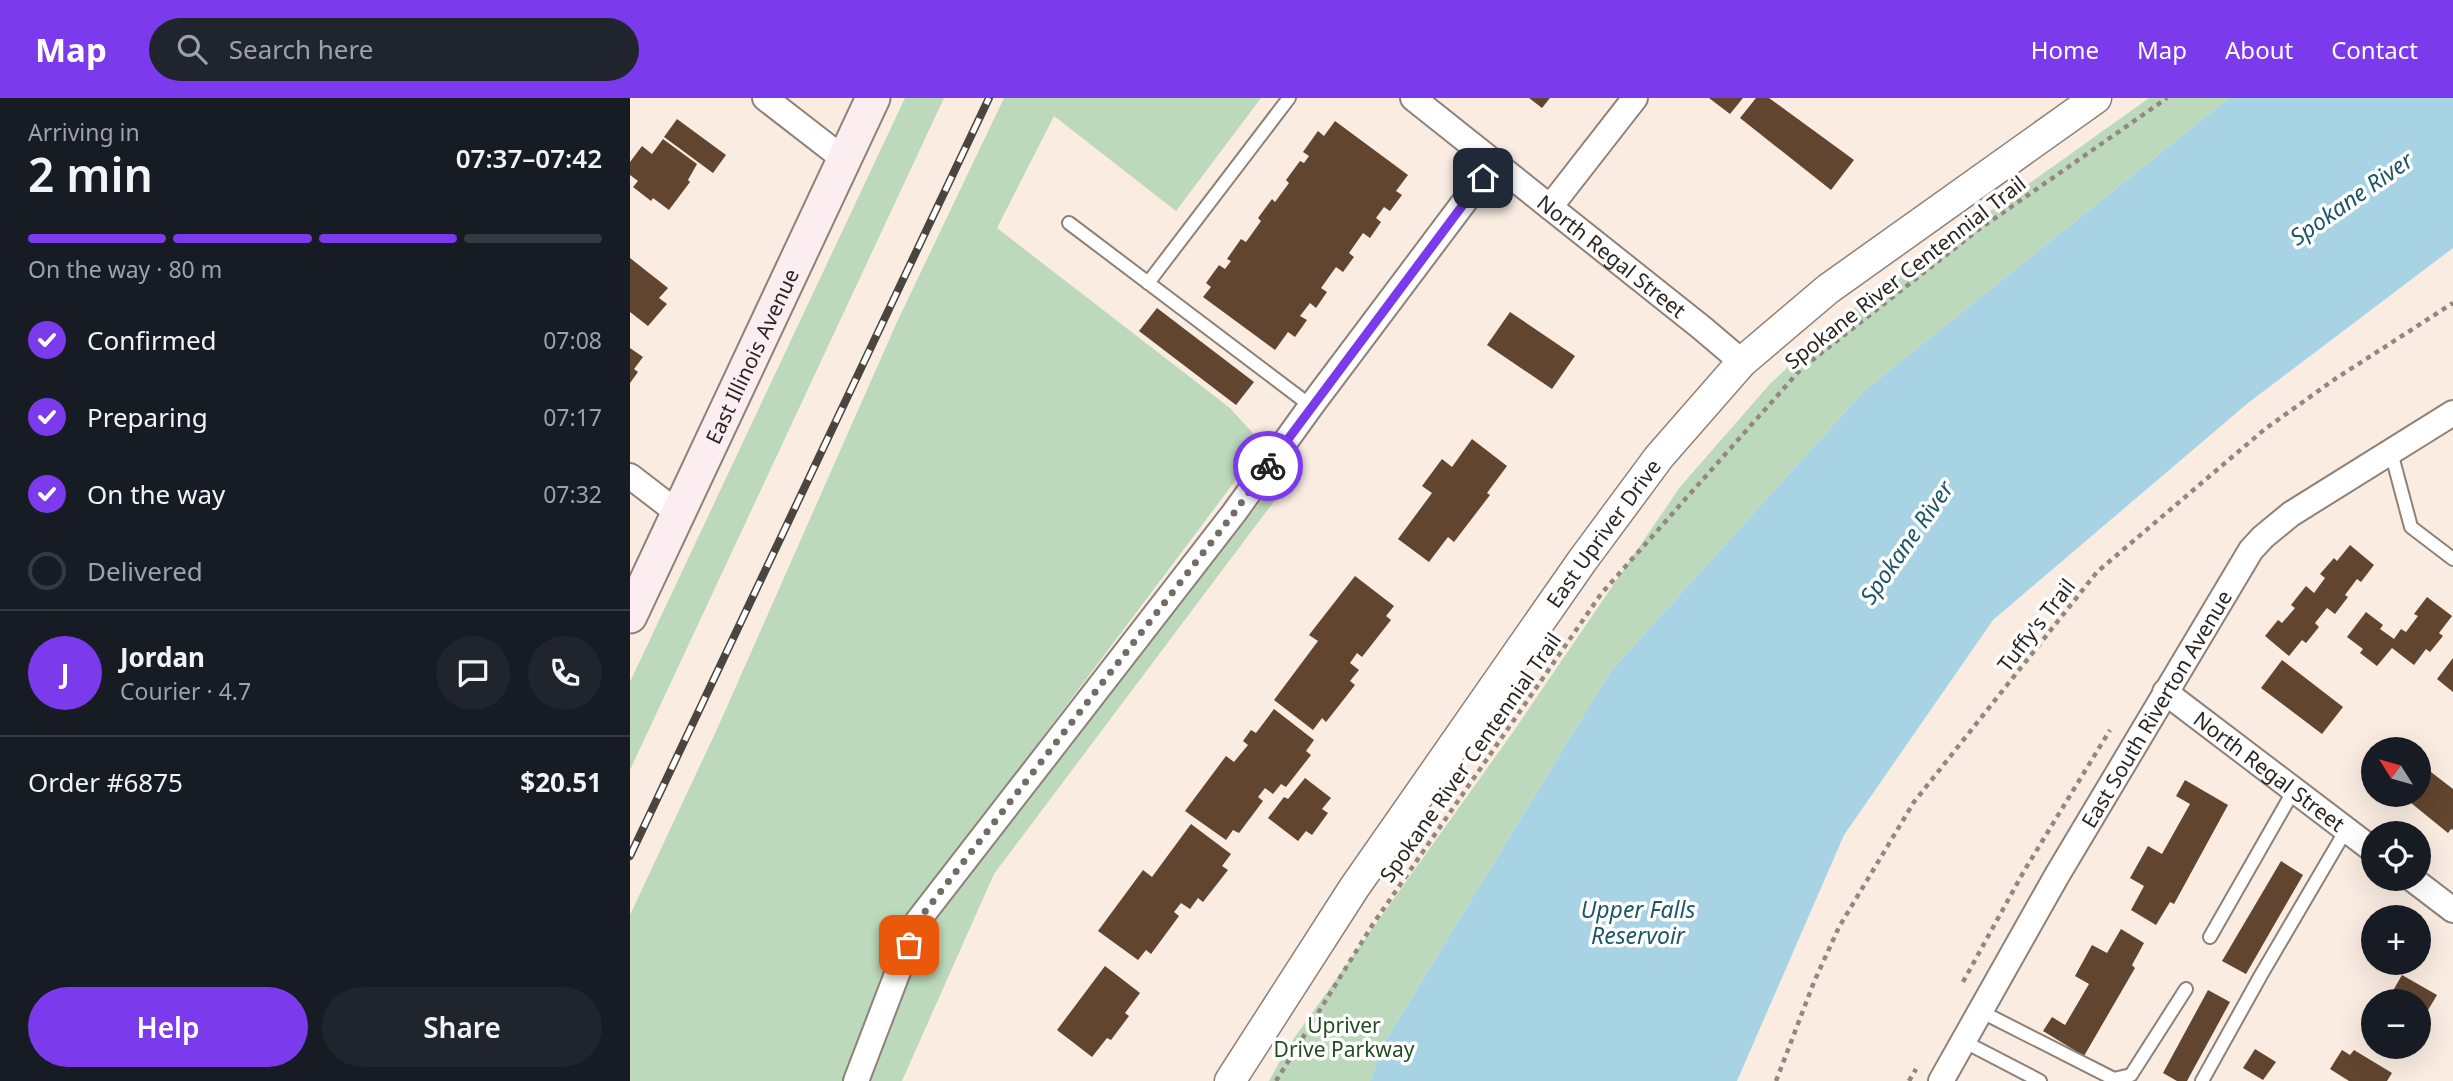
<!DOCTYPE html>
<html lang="en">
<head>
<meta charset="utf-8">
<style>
	:root { --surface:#171b24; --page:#20242c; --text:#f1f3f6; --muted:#9ea1a6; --line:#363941; --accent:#7c3aed }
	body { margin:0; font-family:"Noto Sans",sans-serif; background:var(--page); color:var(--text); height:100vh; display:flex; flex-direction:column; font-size:26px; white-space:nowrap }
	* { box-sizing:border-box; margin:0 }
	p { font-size:23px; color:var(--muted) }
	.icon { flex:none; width:38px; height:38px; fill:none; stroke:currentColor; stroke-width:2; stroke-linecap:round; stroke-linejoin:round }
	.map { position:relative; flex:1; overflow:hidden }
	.panel { display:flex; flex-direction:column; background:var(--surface); width:630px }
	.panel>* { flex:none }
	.needle { width:46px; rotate:307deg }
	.tools { position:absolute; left:1731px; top:639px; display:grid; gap:14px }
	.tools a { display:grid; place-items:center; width:70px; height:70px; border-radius:50%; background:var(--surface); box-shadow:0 7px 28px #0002; font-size:35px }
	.pin { position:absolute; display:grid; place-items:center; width:60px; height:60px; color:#fff; margin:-30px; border-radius:14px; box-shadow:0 4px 10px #0006 }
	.courier { position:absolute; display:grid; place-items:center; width:70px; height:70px; margin:-35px; border:5px solid #7c3aed; border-radius:50%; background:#fff; color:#222; box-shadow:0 2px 9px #0007 }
	.headline em { font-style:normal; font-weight:600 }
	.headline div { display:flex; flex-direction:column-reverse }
	.headline { display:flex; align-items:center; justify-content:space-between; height:119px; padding:0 28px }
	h1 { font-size:46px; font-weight:600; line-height:52px }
	.bar { display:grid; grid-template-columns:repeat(4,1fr); gap:10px 7px; align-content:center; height:84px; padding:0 28px }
	.bar i { height:9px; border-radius:5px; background:var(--line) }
	.bar .on { background:var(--accent) }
	.bar p { grid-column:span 4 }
	.line { display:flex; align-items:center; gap:18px; padding:0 28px; border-top:2px solid var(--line) }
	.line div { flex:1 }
	.round { display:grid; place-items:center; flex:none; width:74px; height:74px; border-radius:37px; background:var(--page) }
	ol { padding:0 28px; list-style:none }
	li { display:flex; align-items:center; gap:21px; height:77px }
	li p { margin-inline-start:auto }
	li .icon { padding:7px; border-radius:50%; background:var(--accent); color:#fff; stroke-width:4 }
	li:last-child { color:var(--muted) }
	li i { width:38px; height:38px; border:4px solid var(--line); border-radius:50% }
	.action { display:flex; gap:14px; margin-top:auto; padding:14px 28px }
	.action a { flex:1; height:80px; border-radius:42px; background:var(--accent); color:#fff; font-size:28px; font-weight:600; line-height:80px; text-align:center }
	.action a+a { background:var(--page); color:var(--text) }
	header { display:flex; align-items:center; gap:42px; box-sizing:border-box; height:98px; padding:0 35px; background:var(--accent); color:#fff }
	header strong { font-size:33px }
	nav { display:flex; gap:38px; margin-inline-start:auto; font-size:24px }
	.search { width:490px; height:63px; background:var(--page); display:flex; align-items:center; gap:18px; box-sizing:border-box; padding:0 24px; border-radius:38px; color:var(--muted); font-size:26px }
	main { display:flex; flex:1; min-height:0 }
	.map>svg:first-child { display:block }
</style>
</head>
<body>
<header>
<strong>Map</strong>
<div class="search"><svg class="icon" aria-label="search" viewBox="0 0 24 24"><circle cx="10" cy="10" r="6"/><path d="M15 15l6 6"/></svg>Search here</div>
<nav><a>Home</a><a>Map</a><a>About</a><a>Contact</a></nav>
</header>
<main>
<section class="panel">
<div class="headline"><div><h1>2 min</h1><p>Arriving in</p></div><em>07:37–07:42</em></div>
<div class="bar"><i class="on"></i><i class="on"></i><i class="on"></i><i></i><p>On the way · 80 m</p></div>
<ol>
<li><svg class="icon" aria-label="check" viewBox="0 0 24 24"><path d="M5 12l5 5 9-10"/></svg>Confirmed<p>07:08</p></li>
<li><svg class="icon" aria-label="check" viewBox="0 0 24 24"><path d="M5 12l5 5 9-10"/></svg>Preparing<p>07:17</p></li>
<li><svg class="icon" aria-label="check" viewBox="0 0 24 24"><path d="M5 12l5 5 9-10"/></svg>On the way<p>07:32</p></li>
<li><i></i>Delivered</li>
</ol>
<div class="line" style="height:126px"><b class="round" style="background:var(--accent);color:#fff">J</b><div><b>Jordan</b><p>Courier · 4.7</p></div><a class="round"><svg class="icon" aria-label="chat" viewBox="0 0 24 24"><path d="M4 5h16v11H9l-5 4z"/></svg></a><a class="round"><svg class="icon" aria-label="phone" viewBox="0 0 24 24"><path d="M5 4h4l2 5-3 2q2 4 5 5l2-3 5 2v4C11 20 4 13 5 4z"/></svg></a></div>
<div class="line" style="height:91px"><div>Order #6875</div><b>$20.51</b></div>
<div class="action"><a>Help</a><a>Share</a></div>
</section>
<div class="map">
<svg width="1823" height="983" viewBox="0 0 1823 983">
	<rect width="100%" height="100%" fill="#faece1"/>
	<g fill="#bdd9bb">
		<path d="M275 0H314L0 672V584Z"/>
		<path d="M374 0H631L546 113 424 18 367 130 600 310 633 346 278 818 213 983H0V817L88 629 267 224Z"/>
		<path d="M1519 0H1599L1234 293 980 574 756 942 740 983H639L657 950 883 634 1050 389 1139 287 1205 224Z"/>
		<path d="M662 371 654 390 364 776 272 983H238L297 830 649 380Z"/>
	</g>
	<path fill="#a8d3e5" d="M1599 0H1823V150L1618 305 1363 522 1214 737 1107 983H740L756 942 980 574 1234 293Z"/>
	<g fill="#62452f">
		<path d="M899 0H920L912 10Z"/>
		<path d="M1079 0H1113L1100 16Z"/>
		<path d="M1126 0H1139L1224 62 1201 92 1110 20Z"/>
		<path d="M47 21 96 57 83 75 34 39Z"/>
		<path d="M705 23 778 77 766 93 772 97 760 113 754 109 746 120 751 124 740 140 733 135 719 155 724 159 713 174 706 169 691 190 697 194 686 210 680 205 670 218 677 222 665 239 658 234 645 252 573 199 581 189 576 185 589 167 595 171 601 163 597 161 611 141 616 144 631 123 628 120 642 101 645 104 659 85 656 82 670 63 674 65 679 58 673 54 688 33 694 38Z"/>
		<path d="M33 41 67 66 58 82 60 84 39 112 23 100 21 103 3 89 8 83 0 77V64L12 48 22 56Z"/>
		<path d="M0 160 38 190 29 200 37 206 18 228 0 214Z"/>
		<path d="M527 210 624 284 606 307 509 233Z"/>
		<path d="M880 214 945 258 922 291 857 247Z"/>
		<path d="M0 250 13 259 4 271 8 274 0 285Z"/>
		<path d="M842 341 877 368 857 395 860 397 824 444 818 439 799 464 768 441 802 395 792 388 812 361 822 369Z"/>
		<path d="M1720 447 1744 467 1731 484 1727 481 1715 497 1718 499 1705 516 1697 510 1685 525 1689 529 1676 545 1672 542 1659 558 1635 538 1648 522 1652 525 1665 510 1661 507 1676 488 1684 495 1695 480 1690 476 1704 460 1707 463Z"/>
		<path d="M725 478 764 508 756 518 761 522 732 559 727 555 720 565 729 572 720 583 725 587 696 624 692 620 683 632 644 602 688 543 679 537Z"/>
		<path d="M1797 499 1822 518 1809 535 1813 538 1800 554 1796 551 1784 567 1762 550 1747 568 1730 555 1733 551 1717 539 1736 514 1753 527 1750 531 1764 541 1771 531 1776 534 1788 518 1784 516Z"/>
		<path d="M1823 560V594L1807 581Z"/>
		<path d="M1652 562 1713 609 1692 636 1631 590Z"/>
		<path d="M644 611 684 642 676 653 681 657 656 689 651 686 643 696 635 690 628 699 633 703 609 735 603 732 596 742 555 713 596 658 604 664 618 647 613 643 621 632 626 635Z"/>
		<path d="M1788 664 1823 691V732L1821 731 1818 735 1770 696H1788Z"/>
		<path d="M675 680 701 700 692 711 698 715 682 737 676 733 668 743 638 720 654 699 658 701Z"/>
		<path d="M1555 682 1598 707 1544 806 1540 804 1526 827 1501 812 1514 788 1500 780 1518 748 1532 756 1560 706 1546 698Z"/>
		<path d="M561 726 601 756 592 768 598 772 573 804 568 800 560 811 551 805 544 814 549 818 521 856 516 852 508 862 468 833 513 772 522 779Z"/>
		<path d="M1651 763 1673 777 1616 876 1592 863Z"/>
		<path d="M1491 831 1514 845 1502 867 1505 870 1454 958 1413 933 1422 919 1435 927 1459 886 1445 878 1462 847 1477 855Z"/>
		<path d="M475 868 510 895 495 915 499 918 481 942 477 940 462 959 427 932Z"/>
		<path d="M1772 877 1807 897 1788 929V903H1757Z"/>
		<path d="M1578 892 1600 904 1557 983H1547L1533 975Z"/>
		<path d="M1625 951 1646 964 1633 982 1613 970Z"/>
		<path d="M1712 952 1720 957 1724 952 1762 975 1757 983H1719L1700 971Z"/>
	</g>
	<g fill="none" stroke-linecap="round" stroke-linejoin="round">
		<defs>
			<g id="service">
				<path d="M439 125 681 308"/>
				<path d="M518 185 659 0"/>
				<path d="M1761 354 1781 429 1823 461"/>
				<path d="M1580 839 1664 692"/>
				<path d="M1350 913 1484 981 1501 977 1556 891"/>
				<path d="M1333 943 1410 983"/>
				<path d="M1572 983 1631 877 1716 732"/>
			</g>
			<g id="minor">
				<path d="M135 0 215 62"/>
				<path id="s1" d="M783 0 1072 230 1112 264"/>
				<path d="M920 109 1005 0"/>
				<path d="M0 378 48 415"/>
				<path id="s2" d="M1535 594 1743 752"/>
				<path d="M1781 780 1823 812"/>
				<path d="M226 983 287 824 604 415 681 308 841 95 866 66"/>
				<path id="s3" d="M1311 983 1426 779 1621 452 1633 439 1661 416 1823 315"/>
			</g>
			<g id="tertiary">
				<path id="s4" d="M600 983 724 790 952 463 1029 359 1112 264 1198 191 1466 0"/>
			</g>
			<g id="secondary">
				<path id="s5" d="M0 518 243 0"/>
			</g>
		</defs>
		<use href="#service" stroke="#8e8178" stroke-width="16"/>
		<use href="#minor" stroke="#8e8178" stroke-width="28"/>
		<use href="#tertiary" stroke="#8e8178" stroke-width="33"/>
		<use href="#secondary" stroke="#8e8178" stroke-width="37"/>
		<g stroke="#928881" stroke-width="4.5" stroke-dasharray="5 5" stroke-linecap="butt">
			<path d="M1333 884 1394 773 1480 632"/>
			<path d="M646 983 743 826 971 496 1171 271 1348 132 1537 0"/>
			<path d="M1146 983 1184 884 1209 829 1284 704 1467 474 1635 331 1705 281 1823 205"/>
			<path d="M1279 983 1286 971"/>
		</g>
		<use href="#service" stroke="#fff" stroke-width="12"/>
		<use href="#minor" stroke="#fff" stroke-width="24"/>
		<use href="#tertiary" stroke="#fff" stroke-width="30"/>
		<use href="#secondary" stroke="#fceef0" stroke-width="33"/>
		<defs>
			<path id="rail" d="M0 758 359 0"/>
		</defs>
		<use href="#rail" stroke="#4b4540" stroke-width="8"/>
		<use href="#rail" stroke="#fff" stroke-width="5" stroke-dasharray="16" stroke-linecap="butt"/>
	</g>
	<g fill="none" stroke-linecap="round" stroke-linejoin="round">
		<path stroke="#736b65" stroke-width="7" stroke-dasharray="0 12.6" d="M279 847 287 824 604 415 638 368"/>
		<path stroke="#7c3aed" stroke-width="9" d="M638 368 853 80"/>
	</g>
	<g text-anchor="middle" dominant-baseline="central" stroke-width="7" stroke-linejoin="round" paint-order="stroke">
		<g font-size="21" fill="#2b2622" stroke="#fff">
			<text stroke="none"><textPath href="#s1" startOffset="254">North Regal Street</textPath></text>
			<text transform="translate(1275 174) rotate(-38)">Spokane River Centennial Trail</text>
			<text stroke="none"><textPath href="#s5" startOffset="287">East Illinois Avenue</textPath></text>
			<text stroke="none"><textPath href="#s4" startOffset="663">East Upriver Drive</textPath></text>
			<text transform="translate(1406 527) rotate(-52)">Tuffy's Trail</text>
			<text stroke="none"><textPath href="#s3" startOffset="430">East South Riverton Avenue</textPath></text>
			<text transform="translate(840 659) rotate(-55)">Spokane River Centennial Trail</text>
			<text stroke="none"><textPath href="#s2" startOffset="131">North Regal Street</textPath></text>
		</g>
		<g font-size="21" fill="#244d24" stroke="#fff">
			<text x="714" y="927">Upriver<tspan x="714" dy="24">Drive Parkway</tspan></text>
		</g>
		<g font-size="23" font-style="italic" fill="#1d5569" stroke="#fff">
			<text transform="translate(1721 100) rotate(-35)">Spokane River</text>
			<text transform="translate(1276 444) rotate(-55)">Spokane River</text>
			<text x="1008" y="811">Upper Falls<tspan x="1008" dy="26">Reservoir</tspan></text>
		</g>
	</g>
</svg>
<div class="tools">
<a><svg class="needle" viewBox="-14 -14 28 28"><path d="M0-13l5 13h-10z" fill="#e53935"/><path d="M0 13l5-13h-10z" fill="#9ea1a6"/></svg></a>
<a><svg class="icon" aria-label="locate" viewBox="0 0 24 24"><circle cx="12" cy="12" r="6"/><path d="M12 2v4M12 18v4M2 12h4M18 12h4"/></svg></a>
<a>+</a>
<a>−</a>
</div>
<div class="pin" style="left:279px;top:847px;background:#ea580c"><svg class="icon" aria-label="bag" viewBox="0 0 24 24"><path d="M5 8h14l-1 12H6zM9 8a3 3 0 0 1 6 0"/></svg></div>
<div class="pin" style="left:853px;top:80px;background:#1f2937"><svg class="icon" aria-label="home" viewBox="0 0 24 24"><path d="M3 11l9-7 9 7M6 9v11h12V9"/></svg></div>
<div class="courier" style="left:638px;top:368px"><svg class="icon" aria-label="bike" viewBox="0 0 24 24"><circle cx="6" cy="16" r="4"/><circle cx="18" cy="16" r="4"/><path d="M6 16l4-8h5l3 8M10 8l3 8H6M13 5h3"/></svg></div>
</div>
</main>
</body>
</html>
